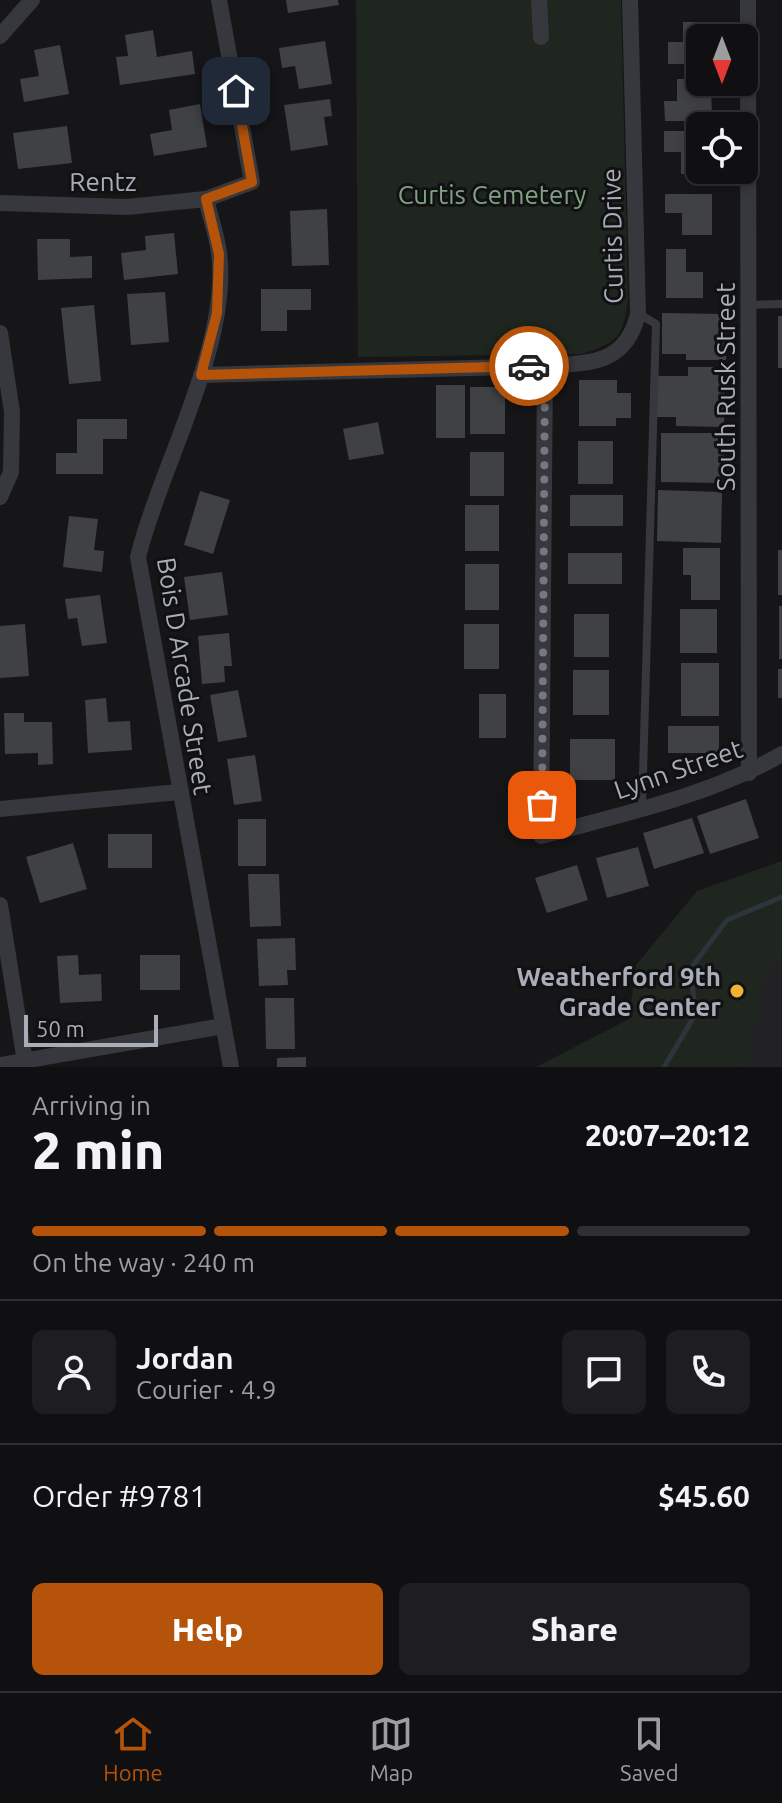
<!DOCTYPE html>
<html lang="en">
<head>
<meta charset="utf-8">
<style>
	:root { --surface:#101012; --page:#1e1e20; --text:#f1f3f6; --muted:#9c9d9f; --line:#303032; --accent:#b45309 }
	body { margin:0; font-family:Ubuntu,sans-serif; background:var(--page); color:var(--text); height:100vh; display:flex; flex-direction:column; font-size:30px; white-space:nowrap }
	* { box-sizing:border-box; margin:0 }
	p { font-size:26px; color:var(--muted) }
	.icon { flex:none; width:44px; height:44px; fill:none; stroke:currentColor; stroke-width:2; stroke-linecap:round; stroke-linejoin:round }
	.map { position:relative; height:1067px; overflow:hidden }
	.drawer { display:flex; flex-direction:column; background:var(--surface); flex:1 }
	.drawer>* { flex:none }
	.needle { width:52px; rotate:180deg }
	.tools { position:absolute; left:686px; top:24px; display:grid; gap:16px }
	.tools a { display:grid; place-items:center; width:72px; height:72px; border-radius:12px; background:var(--surface); box-shadow:0 4px 12px #0003,0 0 0 2px var(--line); font-size:40px }
	.scale { position:absolute; left:24px; bottom:20px; width:134px; box-sizing:border-box; padding-left:8px; border:4px solid #a8adb8; border-top:0; font-size:22px; line-height:28px; white-space:nowrap; color:#a8adb8; -webkit-text-stroke:6px #111113; paint-order:stroke }
	.pin { position:absolute; display:grid; place-items:center; width:68px; height:68px; color:#fff; margin:-34px; border-radius:16px; box-shadow:0 4px 12px #0006 }
	.courier { position:absolute; display:grid; place-items:center; width:80px; height:80px; margin:-40px; border:6px solid #b45309; border-radius:50%; background:#fff; color:#222; box-shadow:0 2px 10px #0007 }
	.headline em { font-style:normal; font-weight:800 }
	.headline div { display:flex; flex-direction:column-reverse }
	.headline { display:flex; align-items:center; justify-content:space-between; height:136px; padding:0 32px }
	h1 { font-size:52px; font-weight:800; line-height:60px }
	.bar { display:grid; grid-template-columns:repeat(4,1fr); gap:12px 8px; align-content:center; height:96px; padding:0 32px }
	.bar i { height:10px; border-radius:6px; background:var(--line) }
	.bar .active { background:var(--accent) }
	.bar p { grid-column:span 4 }
	.line { display:flex; align-items:center; gap:20px; padding:0 32px; border-top:2px solid var(--line) }
	.line div { flex:1 }
	.round { display:grid; place-items:center; flex:none; width:84px; height:84px; border-radius:12px; background:var(--page) }
	.primary-button { display:flex; gap:16px; margin-top:auto; padding:16px 32px }
	.primary-button a { flex:1; height:92px; border-radius:12px; background:var(--accent); color:#fff; font-size:32px; font-weight:800; line-height:92px; text-align:center }
	.primary-button a+a { background:var(--page); color:var(--text) }
	.tabs { display:flex; justify-content:space-around; align-items:center; height:112px; border-top:2px solid var(--line); background:var(--surface); font-size:22px; color:var(--muted) }
	.tabs a { display:grid; justify-items:center; gap:4px }
	.tabs .active { color:var(--accent) }
	.map>svg:first-child { display:block }
</style>
</head>
<body>
<div class="map">
<svg width="782" height="1067" viewBox="0 0 782 1067">
	<rect width="100%" height="100%" fill="#161618"/>
	<path fill="#222225" d="M782 897V1067H664Z"/>
	<g fill="#1e261f">
		<path d="M356 0H621L628 299C623 337 618 343 581 354L358 357Z"/>
		<path d="M782 861V959L765 966 748 1062 742 1067H536L629 1019 636 965 697 891Z"/>
	</g>
	<g fill="none" stroke-linecap="round" stroke-linejoin="round">
		<path stroke="#2c353c" stroke-width="5" d="M664 1067 695 1015 691 968 727 920 782 897"/>
	</g>
	<g fill="#404145">
		<path d="M286 0H338L339 5 288 13Z"/>
		<path d="M683 22H710V38H700V64H668V42H683Z"/>
		<path d="M153 30 157 57 192 51 195 74 120 85 116 57 128 56 125 35Z"/>
		<path d="M325 41 332 84 299 89 295 66 282 68 279 48Z"/>
		<path d="M60 45 69 94 24 102 20 79 39 76 34 50Z"/>
		<path d="M677 79H700V82H711L712 121H665L664 101H677Z"/>
		<path d="M330 99 332 116 324 117 328 145 291 151 284 105Z"/>
		<path d="M200 104 207 147 154 156 150 134 172 130 169 110Z"/>
		<path d="M67 126 72 163 18 169 13 133Z"/>
		<path d="M664 131H700V170H710V174H681V152H664Z"/>
		<path d="M665 194H712V235H682V213H665Z"/>
		<path d="M327 209 329 265 292 266 290 211Z"/>
		<path d="M174 233 178 274 124 280 121 253 146 250 145 236Z"/>
		<path d="M37 239H70V257L92 256V278L38 280Z"/>
		<path d="M666 249H686V272H703V298H666Z"/>
		<path d="M261 289H311V310H287V331H261Z"/>
		<path d="M165 292 169 342 131 345 127 294Z"/>
		<path d="M94 305 101 381 69 384 61 308Z"/>
		<path d="M662 313 726 314V360H686V354H662Z"/>
		<rect x="778" y="316" width="4" height="52"/>
		<path d="M688 367H725L724 427 676 426V417H657V376H688Z"/>
		<path d="M579 380H617V393H631V418H616V426H579Z"/>
		<rect x="436" y="385" width="29" height="53"/>
		<rect x="470" y="387" width="35" height="47"/>
		<path d="M77 419H127V439H103V474H56V453H77Z"/>
		<path d="M378 422 384 454 349 460 343 429Z"/>
		<path d="M661 433H724L723 483 661 482Z"/>
		<rect x="578" y="441" width="35" height="43"/>
		<rect x="470" y="452" width="34" height="44"/>
		<path d="M658 490 722 492 721 543 657 541Z"/>
		<path d="M200 491 230 500 213 554 184 545Z"/>
		<rect x="570" y="495" width="53" height="31"/>
		<rect x="465" y="505" width="34" height="46"/>
		<path d="M69 516 98 519 94 550 104 551 102 572 63 567Z"/>
		<path d="M683 548H720V600H691V575H683Z"/>
		<rect x="778" y="550" width="4" height="45"/>
		<rect x="568" y="553" width="54" height="31"/>
		<rect x="465" y="564" width="34" height="46"/>
		<path d="M222 572 228 615 190 620 184 577Z"/>
		<path d="M100 595 107 643 82 646 77 618 68 619 65 599Z"/>
		<rect x="779" y="606" width="3" height="53"/>
		<rect x="680" y="609" width="37" height="44"/>
		<rect x="574" y="614" width="35" height="43"/>
		<path d="M25 624 29 676 0 678V626Z"/>
		<rect x="464" y="624" width="35" height="45"/>
		<path d="M229 633 232 666H224L225 682 202 684 198 636Z"/>
		<rect x="681" y="663" width="38" height="53"/>
		<rect x="778" y="669" width="4" height="29"/>
		<rect x="573" y="670" width="36" height="45"/>
		<path d="M238 690 247 737 218 742 210 695Z"/>
		<rect x="479" y="694" width="27" height="44"/>
		<path d="M106 698 108 722 130 721 132 750 88 753 85 700Z"/>
		<path d="M4 713H24V722H52L53 764 38 765V753L5 754Z"/>
		<rect x="668" y="726" width="51" height="27"/>
		<rect x="570" y="739" width="45" height="41"/>
		<path d="M255 755 262 801 234 805 227 759Z"/>
		<path d="M746 799 759 838 710 854 697 816Z"/>
		<path d="M692 818 704 853 654 869 643 833Z"/>
		<rect x="238" y="819" width="28" height="47"/>
		<rect x="108" y="834" width="44" height="34"/>
		<path d="M73 843 87 889 40 903 26 857Z"/>
		<path d="M638 847 649 886 607 898 596 858Z"/>
		<path d="M577 865 588 900 547 913 535 878Z"/>
		<path d="M248 874H279L281 926 250 927Z"/>
		<path d="M295 938 296 970H287L288 985 259 986 257 939Z"/>
		<path d="M78 955 79 975 101 974 102 1001 60 1003 57 956Z"/>
		<rect x="140" y="955" width="40" height="35"/>
		<path d="M265 998H294L295 1049H266Z"/>
		<path d="M306 1057V1067H277V1058Z"/>
	</g>
	<g fill="none" stroke-linecap="round" stroke-linejoin="round">
		<g stroke="#37383d" stroke-width="8">
			<path d="M749 305 782 304"/>
			<path d="M639 314 656 324 642 808"/>
		</g>
		<g stroke="#37383d" stroke-width="16">
			<path d="M219 0 252 182 206 199C210 217 217 235 219 253 231 344 160 467 138 557L231 1067"/>
			<path d="M539 0 541 37"/>
			<path d="M748 0 749 773"/>
			<path d="M0 36 32 0"/>
			<path d="M0 203 127 207 206 199"/>
			<path d="M0 333 12 412 11 472 0 497"/>
			<path d="M545 366 541 836C622 814 709 796 782 754"/>
			<path d="M201 375 545 366C589 363 626 365 638 314L630 0"/>
			<path d="M0 809 179 792"/>
			<path d="M0 905 25 1062"/>
			<path d="M0 1065 223 1026"/>
		</g>
	</g>
	<g fill="none" stroke-linecap="round" stroke-linejoin="round">
		<path stroke="#757880" stroke-width="8" stroke-dasharray="0 14.4" d="M529 366H545L542 805"/>
		<path stroke="#b45309" stroke-width="10" d="M236 91 252 182 206 199 219 254 217 313 201 375 529 366"/>
	</g>
	<circle fill="#f2b134" stroke="#111113" stroke-width="3" cx="737" cy="991" r="8"/>
	<g text-anchor="middle" dominant-baseline="central" stroke-width="6" stroke-linejoin="round" paint-order="stroke">
		<g font-size="26" fill="#a8adb8" stroke="#111113">
			<text x="103" y="181">Rentz</text>
			<text transform="translate(612 236) rotate(-91)">Curtis Drive</text>
			<text transform="translate(725 387) rotate(-90)">South Rusk Street</text>
			<text transform="translate(185 676) rotate(81)">Bois D Arcade Street</text>
			<text transform="translate(678 769) rotate(-19)">Lynn Street</text>
		</g>
		<g font-size="26" fill="#7fa381" stroke="#111113">
			<text x="492" y="194">Curtis Cemetery</text>
		</g>
		<g font-size="26" font-weight="bold" fill="#a8adb8" stroke="#111113" text-anchor="end">
			<text x="721" y="976">Weatherford 9th<tspan x="721" dy="30">Grade Center</tspan></text>
		</g>
	</g>
</svg>
<div class="tools">
<a><svg class="needle" viewBox="-14 -14 28 28"><path d="M0-13l5 13h-10z" fill="#e53935"/><path d="M0 13l5-13h-10z" fill="#9c9d9f"/></svg></a>
<a><svg class="icon" aria-label="locate" viewBox="0 0 24 24"><circle cx="12" cy="12" r="6"/><path d="M12 2v4M12 18v4M2 12h4M18 12h4"/></svg></a>
</div>
<div class="scale">50 m</div>
<div class="pin" style="left:542px;top:805px;background:#ea580c"><svg class="icon" aria-label="bag" viewBox="0 0 24 24"><path d="M5 8h14l-1 12H6zM9 8a3 3 0 0 1 6 0"/></svg></div>
<div class="pin" style="left:236px;top:91px;background:#1f2937"><svg class="icon" aria-label="home" viewBox="0 0 24 24"><path d="M3 11l9-7 9 7M6 9v11h12V9"/></svg></div>
<div class="courier" style="left:529px;top:366px"><svg class="icon" aria-label="car" viewBox="0 0 24 24"><path d="M5 17H2v-5l4-1 3-4h7l3 4 3 1v5h-3M9 17h6M6 11h13"/><circle cx="7" cy="17" r="2"/><circle cx="17" cy="17" r="2"/></svg></div>
</div>
<section class="drawer">
<div class="headline"><div><h1>2 min</h1><p>Arriving in</p></div><em>20:07–20:12</em></div>
<div class="bar"><i class="active"></i><i class="active"></i><i class="active"></i><i></i><p>On the way · 240 m</p></div>
<div class="line" style="height:144px"><a class="round"><svg class="icon" aria-label="person" viewBox="0 0 24 24"><circle cx="12" cy="8" r="4"/><path d="M4 21q1-7 8-7t8 7"/></svg></a><div><b>Jordan</b><p>Courier · 4.9</p></div><a class="round"><svg class="icon" aria-label="chat" viewBox="0 0 24 24"><path d="M4 5h16v11H9l-5 4z"/></svg></a><a class="round"><svg class="icon" aria-label="phone" viewBox="0 0 24 24"><path d="M5 4h4l2 5-3 2q2 4 5 5l2-3 5 2v4C11 20 4 13 5 4z"/></svg></a></div>
<div class="line" style="height:104px"><div>Order #9781</div><b>$45.60</b></div>
<div class="primary-button"><a>Help</a><a>Share</a></div>
</section>
<nav class="tabs">
<a class="active"><svg class="icon" aria-label="home" viewBox="0 0 24 24"><path d="M3 11l9-7 9 7M6 9v11h12V9"/></svg>Home</a>
<a><svg class="icon" aria-label="map" viewBox="0 0 24 24"><path d="M3 6l6-2 6 2 6-2v14l-6 2-6-2-6 2zM9 4v14M15 6v14"/></svg>Map</a>
<a><svg class="icon" aria-label="saved" viewBox="0 0 24 24"><path d="M7 4h10v16l-5-4-5 4z"/></svg>Saved</a>
</nav>
</body>
</html>
